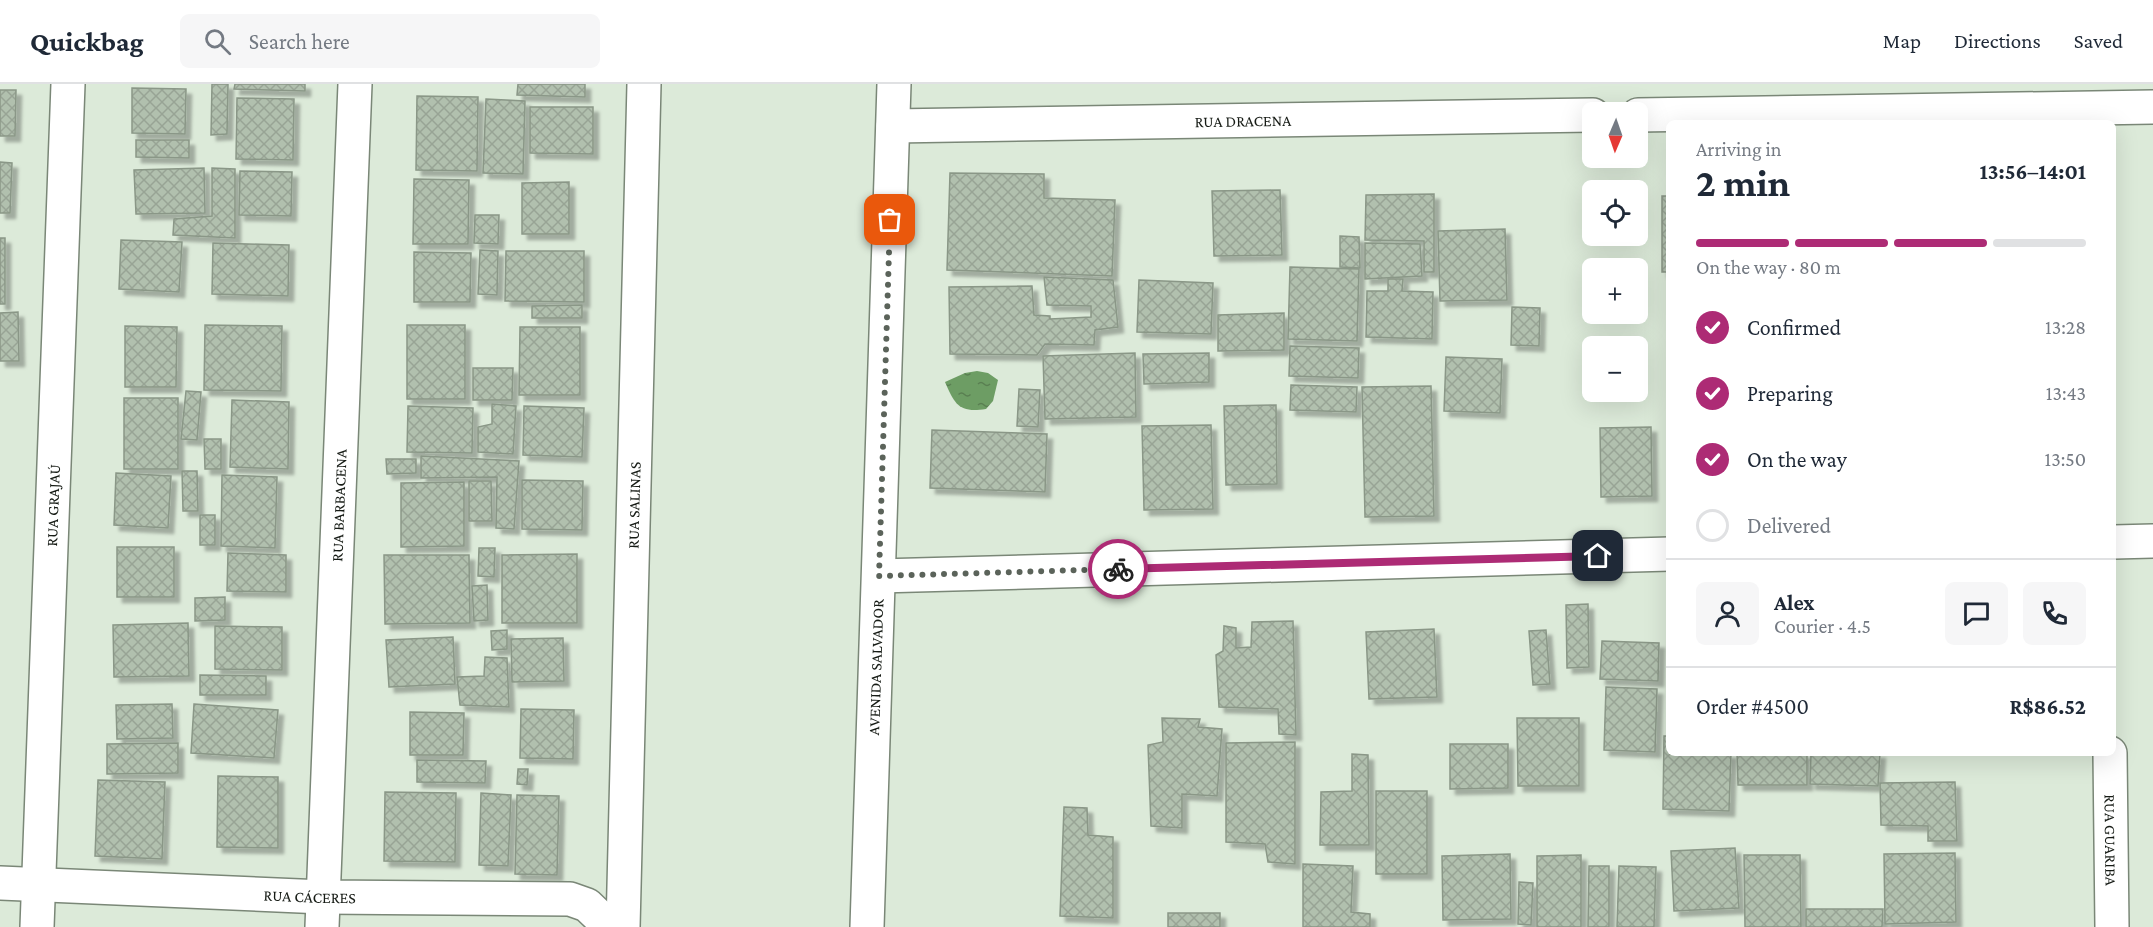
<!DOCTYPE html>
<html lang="en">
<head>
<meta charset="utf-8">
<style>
	:root { --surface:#fff; --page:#f6f6f7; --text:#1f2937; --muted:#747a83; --line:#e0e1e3; --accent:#ad2b75 }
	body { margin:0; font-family:"Crimson Pro",serif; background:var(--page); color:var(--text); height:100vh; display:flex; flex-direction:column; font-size:22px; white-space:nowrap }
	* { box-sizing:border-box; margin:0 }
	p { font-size:20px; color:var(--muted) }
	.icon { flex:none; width:33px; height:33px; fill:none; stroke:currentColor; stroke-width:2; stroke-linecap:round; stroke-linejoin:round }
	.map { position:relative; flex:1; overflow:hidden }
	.details { position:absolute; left:1666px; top:36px; width:450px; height:636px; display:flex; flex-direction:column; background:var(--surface); border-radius:9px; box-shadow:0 6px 24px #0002 }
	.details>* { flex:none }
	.needle { width:39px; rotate:182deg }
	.controls { position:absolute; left:1582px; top:18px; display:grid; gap:12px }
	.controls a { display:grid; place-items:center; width:66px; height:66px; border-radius:9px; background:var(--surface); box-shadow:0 6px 24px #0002; font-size:30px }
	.pin { position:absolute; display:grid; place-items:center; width:51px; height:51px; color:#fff; margin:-26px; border-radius:12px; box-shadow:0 3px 9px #0006 }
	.courier { position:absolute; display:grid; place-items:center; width:60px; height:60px; margin:-30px; border:4px solid #ad2b75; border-radius:50%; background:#fff; color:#222; box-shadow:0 2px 8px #0007 }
	.overview em { font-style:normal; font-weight:700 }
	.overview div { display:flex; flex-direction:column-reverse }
	.overview { display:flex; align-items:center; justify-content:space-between; height:102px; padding:0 30px }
	h1 { font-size:39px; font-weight:700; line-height:45px }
	.bar { display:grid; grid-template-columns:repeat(4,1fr); gap:9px 6px; align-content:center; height:72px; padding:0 30px }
	.bar i { height:8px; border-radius:4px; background:var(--line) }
	.bar .current { background:var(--accent) }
	.bar p { grid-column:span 4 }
	.line { display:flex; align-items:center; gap:15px; padding:0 30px; border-top:2px solid var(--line) }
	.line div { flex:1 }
	.round { display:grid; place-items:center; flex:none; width:63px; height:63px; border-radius:9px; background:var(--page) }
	ol { padding:0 30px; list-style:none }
	li { display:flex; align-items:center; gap:18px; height:66px }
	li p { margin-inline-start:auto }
	li .icon { padding:6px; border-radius:50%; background:var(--accent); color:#fff; stroke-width:4 }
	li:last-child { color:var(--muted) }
	li i { width:33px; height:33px; border:3px solid var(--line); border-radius:50% }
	header { display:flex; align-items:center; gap:36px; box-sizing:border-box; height:84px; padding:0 30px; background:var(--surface); border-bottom:2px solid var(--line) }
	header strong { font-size:28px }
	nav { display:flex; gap:33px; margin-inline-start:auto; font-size:21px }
	.search { width:420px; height:54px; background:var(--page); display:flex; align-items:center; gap:15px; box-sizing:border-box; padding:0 21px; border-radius:9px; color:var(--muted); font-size:22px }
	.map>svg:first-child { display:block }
</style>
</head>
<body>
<header>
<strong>Quickbag</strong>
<div class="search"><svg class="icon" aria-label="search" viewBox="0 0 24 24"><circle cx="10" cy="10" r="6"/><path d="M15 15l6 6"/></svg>Search here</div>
<nav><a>Map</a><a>Directions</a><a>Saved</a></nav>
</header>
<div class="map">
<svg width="2153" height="843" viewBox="0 0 2153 843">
	<defs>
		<pattern id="water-ripples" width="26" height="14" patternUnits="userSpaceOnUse" patternTransform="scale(1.5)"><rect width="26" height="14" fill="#6d9d64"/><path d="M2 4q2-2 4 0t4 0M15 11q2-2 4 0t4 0" fill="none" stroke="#597f51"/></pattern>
		<pattern id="building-cross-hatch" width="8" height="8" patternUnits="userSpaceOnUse" patternTransform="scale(1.5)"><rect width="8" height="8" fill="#b1c0ae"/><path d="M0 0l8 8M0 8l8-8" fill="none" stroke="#98a495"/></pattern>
		<filter id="shadow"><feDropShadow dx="5.5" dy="5.5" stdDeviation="1.5" flood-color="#0004"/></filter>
	</defs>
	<rect width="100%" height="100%" fill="#dcead9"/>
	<path fill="url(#water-ripples)" d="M977 287 988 289 998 296 993 317 986 325C959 329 955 321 945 298L965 289Z"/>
	<g fill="url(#building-cross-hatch)" stroke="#8a9787" stroke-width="1.5" filter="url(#shadow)">
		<path d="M212 0H228L227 50 211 51Z"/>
		<path d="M235 0H305V7L234 5Z"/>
		<path d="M518 0H585V13L517 11Z"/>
		<path d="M132 4 186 5 185 50 132 49Z"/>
		<path d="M0 6H16L15 52H0Z"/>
		<path d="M417 12 478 13 477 87 416 86Z"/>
		<path d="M237 14 294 15 293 76 236 75Z"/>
		<path d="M486 15 525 17 523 90 483 89Z"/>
		<path d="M530 23H593V70L530 69Z"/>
		<path d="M136 56H189V74L136 73Z"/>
		<path d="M0 78 12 79 10 129H0Z"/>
		<path d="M204 84 205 129 136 130 134 86Z"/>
		<path d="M212 84 235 85V154L173 151 174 135 212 132Z"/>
		<path d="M240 87 292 88 291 132 239 131Z"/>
		<path d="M950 89 1044 90V114L1115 116 1112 192 947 186Z"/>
		<path d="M414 95 469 96 468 160H413Z"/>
		<path d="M569 98V150H522V99Z"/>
		<path d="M1280 106 1282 171 1214 172 1212 107Z"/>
		<path d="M1434 110V188H1424V157L1365 156 1366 111Z"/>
		<rect x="1662" y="112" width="8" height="76"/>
		<path d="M475 131H499L498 160 474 159Z"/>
		<path d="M1505 145 1507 216 1440 217 1438 147Z"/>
		<path d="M1340 152 1359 153 1360 184 1340 183Z"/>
		<rect x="0" y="154" width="5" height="66"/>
		<path d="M121 156 182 158 179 208 119 205Z"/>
		<path d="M213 159 289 161 288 212 212 210Z"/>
		<path d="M1365 159 1420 160 1422 192 1365 195Z"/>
		<path d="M480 166 498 167 497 211 478 210Z"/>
		<path d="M506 167H584V218L505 217Z"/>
		<path d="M414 168 471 169 470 218H414Z"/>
		<path d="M1290 183 1359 185 1357 257 1288 255Z"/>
		<path d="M1044 193 1113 196 1118 243 1095 246 1094 261 1045 260 1037 271 950 270 949 203 1032 202 1034 231 1050 232V235L1091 233V222L1047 221Z"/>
		<path d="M1388 195H1403L1402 207 1433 208 1432 255 1366 253 1367 207H1388Z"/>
		<path d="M1139 196 1213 199 1211 250 1137 248Z"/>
		<path d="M582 221V234H532V222Z"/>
		<path d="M1512 223 1540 224 1539 262 1511 261Z"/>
		<path d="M18 228 19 277H0V229Z"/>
		<path d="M1284 229V266L1218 267V231Z"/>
		<path d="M205 241 282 242 281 307 204 306Z"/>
		<rect x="407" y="241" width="58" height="74"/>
		<path d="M125 242 177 243 176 303H125Z"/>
		<path d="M520 243H580V311H519Z"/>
		<path d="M1290 262 1359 264 1358 294 1289 292Z"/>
		<path d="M1135 269 1136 333 1045 335 1043 272Z"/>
		<path d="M1209 269V298L1144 300 1143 270Z"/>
		<path d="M1446 273 1502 275 1500 329 1444 327Z"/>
		<path d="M473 284H513L512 316H473Z"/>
		<path d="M1291 301 1357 303 1356 328 1290 326Z"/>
		<path d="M1431 302 1434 432 1365 433 1362 303Z"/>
		<path d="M1019 305 1040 306 1038 343 1017 342Z"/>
		<path d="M186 307 201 308 197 356 181 355Z"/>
		<rect x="124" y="314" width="54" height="71"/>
		<path d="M232 316 289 318 288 385 230 383Z"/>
		<path d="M492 320 516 322 513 370 478 368V343L492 340Z"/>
		<path d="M1276 321 1277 400 1226 401 1224 322Z"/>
		<path d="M408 322 473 324 472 369 407 368Z"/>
		<path d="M524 322 584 324 582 373 523 371Z"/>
		<path d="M1211 341 1213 425 1144 426 1142 342Z"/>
		<path d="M1651 343 1652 412 1601 413 1600 344Z"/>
		<path d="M932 346 1047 350 1045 408 930 404Z"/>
		<path d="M204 355H221V385H205Z"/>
		<path d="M421 372 519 377 514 445 496 444 497 393 421 394Z"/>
		<path d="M386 375H416V389L387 390Z"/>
		<path d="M182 387H197L198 427H183Z"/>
		<path d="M116 389 171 392 168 444 114 441Z"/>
		<path d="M222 391 277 393 275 464 221 462Z"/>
		<path d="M522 396 583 397 582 446 522 445Z"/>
		<path d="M469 397H491L492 437H469Z"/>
		<path d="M464 398V462L401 463V399Z"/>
		<rect x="200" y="431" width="15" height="30"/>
		<rect x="117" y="463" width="57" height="50"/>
		<path d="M479 464H495L494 493 478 492Z"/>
		<path d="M228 469 286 471V508L227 507Z"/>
		<path d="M577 470V539H502V471Z"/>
		<path d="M384 471H469L470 539 385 540Z"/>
		<path d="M487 501 488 536 474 537 472 502Z"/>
		<path d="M225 513V536L195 537V514Z"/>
		<path d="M1588 520 1589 583 1567 584 1566 521Z"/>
		<path d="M1293 537 1296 651 1279 650 1278 625 1219 623 1216 571 1223 567 1224 542 1236 544V564L1251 563 1252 538Z"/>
		<path d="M188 539 189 592 114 593 113 541Z"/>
		<path d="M215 542 282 543V586L215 585Z"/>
		<path d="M1434 545 1437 613 1369 615 1366 548Z"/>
		<path d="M507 546V565L492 566 491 547Z"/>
		<path d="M1546 546 1550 600 1533 601 1529 547Z"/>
		<path d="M453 553 455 600 389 603 386 556Z"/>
		<path d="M563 554 564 597 512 598 511 555Z"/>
		<path d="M1602 557 1659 559 1658 597 1600 595Z"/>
		<path d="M485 573 507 574 509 623 460 621 457 593 484 592Z"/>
		<path d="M200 591 266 592V611H200Z"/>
		<path d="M1606 603 1657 605 1655 668 1604 666Z"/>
		<path d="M172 620 173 654 117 655 116 621Z"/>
		<path d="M194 620 278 626 274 674 191 669Z"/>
		<path d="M521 625 574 626 573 675 520 674Z"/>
		<path d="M410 628 464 629 463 671H410Z"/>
		<path d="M1162 634 1200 635 1198 643 1222 645 1217 712 1182 710V744L1151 742 1148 661 1163 658Z"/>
		<path d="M1517 634H1579V702H1518Z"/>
		<path d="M1664 652H1670V669H1731L1729 727 1663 725Z"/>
		<path d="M1295 658V780L1268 778 1265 760 1226 758V659Z"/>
		<path d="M178 659V689L107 690V660Z"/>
		<path d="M1450 660H1508V704L1450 705Z"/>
		<path d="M1737 669H1807V701H1738Z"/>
		<path d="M1811 669H1880L1878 702 1810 700Z"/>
		<path d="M1352 670 1368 671 1369 761H1320L1321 708 1352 707Z"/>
		<path d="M417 676 486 677 485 699 417 698Z"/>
		<path d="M518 685H528L527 701 517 700Z"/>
		<path d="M218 692 278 693V764L217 763Z"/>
		<path d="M98 696 165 698 162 775 95 772Z"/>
		<path d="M1955 698 1957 757H1928V742L1881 741 1880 699Z"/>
		<rect x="1376" y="707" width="51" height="83"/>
		<path d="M385 708 456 709 455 778 384 777Z"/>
		<path d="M481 709 511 711 508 782 479 781Z"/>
		<path d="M517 711 559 712 557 791 515 790Z"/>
		<path d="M1064 723 1087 724 1088 751 1113 753V834L1060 832Z"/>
		<path d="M1735 764 1739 824 1674 827 1671 767Z"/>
		<path d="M1955 769 1956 838 1885 840 1884 770Z"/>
		<path d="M1510 770 1511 835 1443 836 1442 772Z"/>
		<path d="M1581 771V843H1537V772Z"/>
		<path d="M1744 771H1800L1801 843H1745Z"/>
		<path d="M1303 780 1353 782 1351 828 1370 830V843H1303Z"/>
		<path d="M1589 782H1609V843H1588Z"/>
		<path d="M1619 782 1656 783 1654 843H1617Z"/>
		<path d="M1519 798 1533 799 1531 841 1518 840Z"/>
		<path d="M1806 825H1883L1882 843H1806Z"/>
		<rect x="1168" y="829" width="52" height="14"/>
	</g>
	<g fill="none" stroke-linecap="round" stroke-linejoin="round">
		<defs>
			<g id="minor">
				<path d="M1638 31 2153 23"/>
				<path id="s1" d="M893 42 1593 31"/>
				<path d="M2114 458 2153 457"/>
				<path d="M879 492 1670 470"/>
				<path id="s2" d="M2110 669 2112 843"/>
				<path id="s3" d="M0 799 323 813 570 815 587 821 610 843"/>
				<path id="s4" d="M37 843 68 0"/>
				<path id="s5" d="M322 843 355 0"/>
				<path id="s6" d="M623 843 644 0"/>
				<path id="s7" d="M867 843 894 0"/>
			</g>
		</defs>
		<use href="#minor" stroke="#7a8777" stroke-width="36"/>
		<use href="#minor" stroke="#fff" stroke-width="33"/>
	</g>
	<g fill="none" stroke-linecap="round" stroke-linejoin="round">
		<path stroke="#5b635a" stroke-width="6" stroke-dasharray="0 10.8" d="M890 136 879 492 1118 485"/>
		<path stroke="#ad2b75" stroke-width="8" d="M1118 485 1598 472"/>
	</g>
	<g text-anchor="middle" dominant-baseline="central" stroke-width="6" stroke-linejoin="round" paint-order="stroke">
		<g font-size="16" fill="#161b15" stroke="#fff">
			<text stroke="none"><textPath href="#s1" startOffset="350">RUA DRACENA</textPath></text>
			<text stroke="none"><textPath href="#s4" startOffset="422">RUA GRAJAÚ</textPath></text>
			<text stroke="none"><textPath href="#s5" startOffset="422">RUA BARBACENA</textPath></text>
			<text stroke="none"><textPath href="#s6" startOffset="422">RUA SALINAS</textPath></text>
			<text stroke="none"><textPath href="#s7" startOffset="260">AVENIDA SALVADOR</textPath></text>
			<text stroke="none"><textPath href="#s2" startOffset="87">RUA GUARIBA</textPath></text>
			<text stroke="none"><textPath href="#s3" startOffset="310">RUA CÁCERES</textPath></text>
		</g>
	</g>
</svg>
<div class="controls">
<a><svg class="needle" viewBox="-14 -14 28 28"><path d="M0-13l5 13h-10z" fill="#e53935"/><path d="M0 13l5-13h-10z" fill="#747a83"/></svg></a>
<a><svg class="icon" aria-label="locate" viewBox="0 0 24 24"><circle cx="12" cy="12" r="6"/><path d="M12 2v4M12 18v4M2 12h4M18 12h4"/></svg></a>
<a>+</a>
<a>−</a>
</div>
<div class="pin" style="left:890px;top:136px;background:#ea580c"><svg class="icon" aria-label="bag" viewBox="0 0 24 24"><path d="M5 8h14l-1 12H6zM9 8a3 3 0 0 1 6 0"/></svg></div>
<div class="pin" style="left:1598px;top:472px;background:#1f2937"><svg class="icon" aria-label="home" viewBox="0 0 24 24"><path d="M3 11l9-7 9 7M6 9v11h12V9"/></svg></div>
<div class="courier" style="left:1118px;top:485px"><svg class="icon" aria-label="bike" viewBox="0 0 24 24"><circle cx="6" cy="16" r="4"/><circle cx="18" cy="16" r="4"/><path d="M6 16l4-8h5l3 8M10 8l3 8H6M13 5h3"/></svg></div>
<section class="details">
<div class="overview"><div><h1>2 min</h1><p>Arriving in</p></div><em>13:56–14:01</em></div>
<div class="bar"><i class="current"></i><i class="current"></i><i class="current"></i><i></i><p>On the way · 80 m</p></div>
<ol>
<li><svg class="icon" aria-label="check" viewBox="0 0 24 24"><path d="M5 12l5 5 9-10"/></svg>Confirmed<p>13:28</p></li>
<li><svg class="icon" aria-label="check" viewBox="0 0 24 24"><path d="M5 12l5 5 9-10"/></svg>Preparing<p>13:43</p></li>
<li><svg class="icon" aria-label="check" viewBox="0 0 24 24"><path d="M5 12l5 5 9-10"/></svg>On the way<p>13:50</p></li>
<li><i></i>Delivered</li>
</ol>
<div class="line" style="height:108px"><a class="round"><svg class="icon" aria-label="person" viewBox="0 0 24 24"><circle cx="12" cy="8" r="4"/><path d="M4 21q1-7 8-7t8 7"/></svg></a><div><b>Alex</b><p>Courier · 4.5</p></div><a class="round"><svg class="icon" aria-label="chat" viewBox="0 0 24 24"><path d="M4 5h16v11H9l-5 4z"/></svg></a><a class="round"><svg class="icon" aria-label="phone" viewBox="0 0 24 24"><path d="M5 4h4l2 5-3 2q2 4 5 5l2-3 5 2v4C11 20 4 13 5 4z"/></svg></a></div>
<div class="line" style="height:78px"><div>Order #4500</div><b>R$86.52</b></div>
</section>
</div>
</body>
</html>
